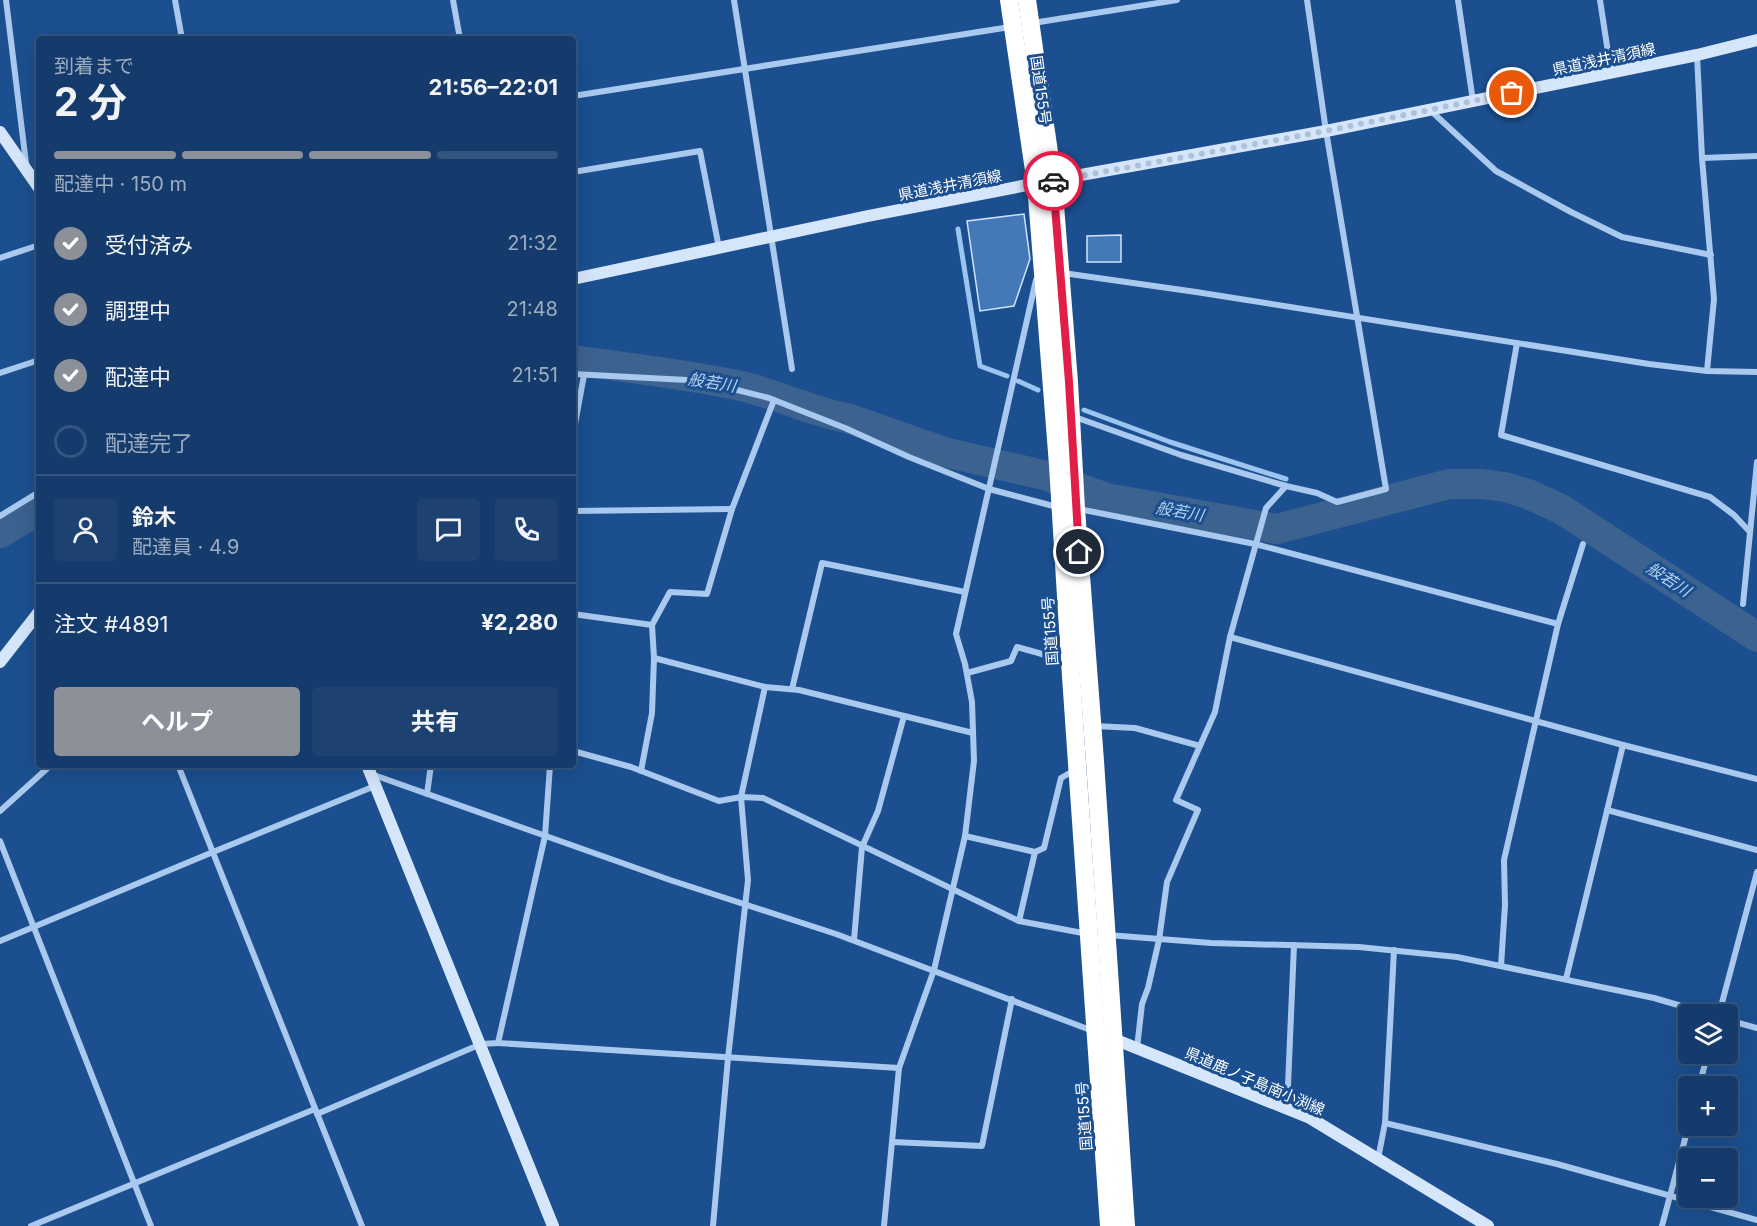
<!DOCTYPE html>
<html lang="ja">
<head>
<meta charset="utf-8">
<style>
	:root { --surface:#143b6b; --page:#1d4271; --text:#f1f3f6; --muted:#9dadc1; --line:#33557e; --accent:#8c9099 }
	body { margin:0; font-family:Inter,"Noto Sans JP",sans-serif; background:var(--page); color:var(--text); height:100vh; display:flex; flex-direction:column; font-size:22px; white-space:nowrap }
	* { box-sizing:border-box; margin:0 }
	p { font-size:20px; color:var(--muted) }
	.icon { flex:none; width:33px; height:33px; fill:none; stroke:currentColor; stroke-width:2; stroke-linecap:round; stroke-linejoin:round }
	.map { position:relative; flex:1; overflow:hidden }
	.drawer { position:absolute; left:36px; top:36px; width:540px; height:732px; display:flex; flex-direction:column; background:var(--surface); border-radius:6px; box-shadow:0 6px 24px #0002,0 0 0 2px var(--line) }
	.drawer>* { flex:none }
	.tools { position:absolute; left:1678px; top:1004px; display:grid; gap:12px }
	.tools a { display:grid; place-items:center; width:60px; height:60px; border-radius:6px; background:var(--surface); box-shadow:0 6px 24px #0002,0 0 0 2px var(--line); font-size:30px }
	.pin { position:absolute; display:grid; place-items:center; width:51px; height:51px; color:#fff; margin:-26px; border:3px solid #fff; border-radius:50%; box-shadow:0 2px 6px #0007 }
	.courier { position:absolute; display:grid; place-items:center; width:60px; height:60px; margin:-30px; border:4px solid #e11d48; border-radius:50%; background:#fff; color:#222; box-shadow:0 2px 8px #0007 }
	.headline em { font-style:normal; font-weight:700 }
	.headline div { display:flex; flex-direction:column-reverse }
	.headline { display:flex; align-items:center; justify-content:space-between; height:102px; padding:0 18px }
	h1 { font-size:39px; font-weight:700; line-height:45px }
	.bar { display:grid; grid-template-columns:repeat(4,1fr); gap:9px 6px; align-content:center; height:72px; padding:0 18px }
	.bar i { height:8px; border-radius:4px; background:var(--line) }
	.bar .active { background:var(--accent) }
	.bar p { grid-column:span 4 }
	.line { display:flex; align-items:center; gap:15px; padding:0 18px; border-top:2px solid var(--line) }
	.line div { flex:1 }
	.round { display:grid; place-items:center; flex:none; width:63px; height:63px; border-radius:6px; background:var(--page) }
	ol { padding:0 18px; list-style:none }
	li { display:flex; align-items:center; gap:18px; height:66px }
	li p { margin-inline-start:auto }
	li .icon { padding:6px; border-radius:50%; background:var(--accent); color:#fff; stroke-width:4 }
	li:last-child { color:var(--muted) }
	li i { width:33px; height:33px; border:3px solid var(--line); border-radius:50% }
	.cta { display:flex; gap:12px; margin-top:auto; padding:12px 18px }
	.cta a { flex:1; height:69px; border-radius:6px; background:var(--accent); color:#fff; font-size:24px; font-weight:700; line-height:69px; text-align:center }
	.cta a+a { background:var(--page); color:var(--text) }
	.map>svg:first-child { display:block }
</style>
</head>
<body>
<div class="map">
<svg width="1757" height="1226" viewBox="0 0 1757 1226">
	<rect width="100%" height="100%" fill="#1b4f8f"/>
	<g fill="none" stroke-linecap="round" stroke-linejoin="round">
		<g stroke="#9cc4f0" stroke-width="5">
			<path d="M958 229 980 366 1007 376"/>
			<path d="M1018 381 1038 390"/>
			<path d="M1084 410 1170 442 1286 479"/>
		</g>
		<g stroke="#3c6290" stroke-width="30">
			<path d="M573 360C629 368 686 374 741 386 777 394 811 412 847 418L944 452 1044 475 1107 498 1277 529 1449 484H1482L1505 487 1528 494 1561 509 1757 637"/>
			<path d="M0 533 39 510"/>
		</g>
	</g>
	<g fill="#4478b7" stroke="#cfe3fa" stroke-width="1.5">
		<path d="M1024 214 1030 259 1014 306 980 311 967 221Z"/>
		<path d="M1121 235V262H1087V236Z"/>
	</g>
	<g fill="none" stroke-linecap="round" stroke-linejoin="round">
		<g stroke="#a9c9ee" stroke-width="6">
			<path d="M6 0 26 163"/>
			<path d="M175 0 182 39"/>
			<path d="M453 0 460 39"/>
			<path d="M734 0 792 369"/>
			<path d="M1458 0 1473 101"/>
			<path d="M1600 0 1611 72"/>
			<path d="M1033 23 1177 0"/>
			<path d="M1697 55 1702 158 1714 299 1707 371"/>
			<path d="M573 96 1010 27"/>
			<path d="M1430 110 1496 171 1571 212 1622 237 1711 255"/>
			<path d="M1702 158 1757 156"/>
			<path d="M573 172 700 151 719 248"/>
			<path d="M0 258 39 245"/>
			<path d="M1063 273 1196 292 1649 364 1707 371 1757 372"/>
			<path d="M1517 343 1501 435 1710 497 1734 515 1750 532"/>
			<path d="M0 373 39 360"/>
			<path d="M573 374 687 380 725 387 769 398 845 428 909 457 989 489 1057 507"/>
			<path d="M774 400 732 509 707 594 670 592 652 625 654 658 765 687 799 690 973 733"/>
			<path d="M1072 416 1181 455 1286 486 1317 493 1337 502 1386 489 1326 131 1307 0"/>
			<path d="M573 435 584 375"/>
			<path d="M1079 509 1255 544 1558 624"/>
			<path d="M573 511 732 509"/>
			<path d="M0 516 39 492"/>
			<path d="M1743 604 1757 462"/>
			<path d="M573 614 652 625"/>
			<path d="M1230 637 1623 745 1757 779"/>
			<path d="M967 673 1011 661 1017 647 1067 661"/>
			<path d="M792 689 822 563 965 592"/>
			<path d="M1095 726 1135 728 1200 746"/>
			<path d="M573 751 631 767 719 801 741 797 763 798 1019 921 1088 934"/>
			<path d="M178 765 362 1226"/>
			<path d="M641 771 652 713 654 658"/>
			<path d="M371 774 670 880 836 934 1093 1031"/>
			<path d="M427 794 431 765"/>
			<path d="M1607 810 1757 850"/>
			<path d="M0 811 51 765"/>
			<path d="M965 836 1035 852"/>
			<path d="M0 841 151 1226"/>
			<path d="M1019 921 1035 852 1044 848 1061 778 1075 770"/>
			<path d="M1108 935 1211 943 1359 947 1457 957 1654 998 1709 1014"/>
			<path d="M854 940 862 847 878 811 904 716"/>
			<path d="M0 941 213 852 375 786"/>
			<path d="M1501 966 1505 905 1504 860 1558 624 1583 544"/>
			<path d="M1566 979 1623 745"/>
			<path d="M1719 1014 1757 872"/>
			<path d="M1728 1020 1757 1028"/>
			<path d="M498 1043 899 1068"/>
			<path d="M1137 1048 1142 1004 1148 988 1159 940 1167 882 1198 810 1176 800 1215 712 1230 637 1266 508 1286 486"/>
			<path d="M1699 1086 1708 1053"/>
			<path d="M1287 1109 1294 945"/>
			<path d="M317 1114 481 1044 498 1043 545 836 550 765"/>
			<path d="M1385 1123 1557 1164 1757 1220"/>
			<path d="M892 1142 982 1146 1012 999"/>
			<path d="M1378 1159 1385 1123 1394 950"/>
			<path d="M31 1226 315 1109"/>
			<path d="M713 1226 728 1058 748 880 741 797 765 687"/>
			<path d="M884 1226 899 1068 934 970 965 836 974 761 972 702 965 664 956 634 1036 280"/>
			<path d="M1662 1226 1689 1124"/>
		</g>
		<g stroke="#d6e6fa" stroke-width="12">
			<path d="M0 132 39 188"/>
			<path d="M573 279 868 216 1053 180 1326 131 1697 55 1757 40"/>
			<path d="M0 662 39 612"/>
			<path d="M367 765 553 1226"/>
			<path d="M1109 1037 1310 1118 1488 1226"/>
		</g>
		<g stroke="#fff" stroke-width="18">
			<path d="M1009 0 1036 184 1058 465 1070 662 1109 1226"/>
			<path d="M1027 0 1053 180 1069 382 1076 509 1095 761 1126 1226"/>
		</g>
	</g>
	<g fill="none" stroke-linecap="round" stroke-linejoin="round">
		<path stroke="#afc1d8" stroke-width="6" stroke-dasharray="0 10.8" d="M1053 181 1326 131 1512 93"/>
		<path stroke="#e11d48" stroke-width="8" d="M1053 181 1069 382 1079 552"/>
	</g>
	<g text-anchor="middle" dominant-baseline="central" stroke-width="6" stroke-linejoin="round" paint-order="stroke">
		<g font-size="15" fill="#fff" stroke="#1b4f8f">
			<text transform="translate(1604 59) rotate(-12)">県道浅井清須線</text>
			<text transform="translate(1041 90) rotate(82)">国道155号</text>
			<text transform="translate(950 185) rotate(-11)">県道浅井清須線</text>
			<text transform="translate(1050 631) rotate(-94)">国道155号</text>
			<text transform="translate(1255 1081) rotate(23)">県道鹿ノ子島南小渕線</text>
			<text transform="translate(1084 1116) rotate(-94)">国道155号</text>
		</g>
		<g font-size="16" font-style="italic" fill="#b5d3f5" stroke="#1b4f8f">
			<text transform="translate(712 382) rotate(9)">般若川</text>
			<text transform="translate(1180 511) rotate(10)">般若川</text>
			<text transform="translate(1669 579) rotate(33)">般若川</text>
		</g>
	</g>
</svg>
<div class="tools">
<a><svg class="icon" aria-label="layers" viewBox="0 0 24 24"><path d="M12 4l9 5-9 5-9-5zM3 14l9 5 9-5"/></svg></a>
<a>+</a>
<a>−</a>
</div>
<div class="pin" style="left:1512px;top:93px;background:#ea580c"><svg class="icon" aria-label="bag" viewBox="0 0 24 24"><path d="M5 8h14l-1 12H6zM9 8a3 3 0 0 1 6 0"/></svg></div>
<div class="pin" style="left:1079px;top:552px;background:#1f2937"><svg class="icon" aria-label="home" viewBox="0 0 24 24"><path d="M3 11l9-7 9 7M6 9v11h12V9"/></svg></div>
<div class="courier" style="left:1053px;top:181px"><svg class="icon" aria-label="car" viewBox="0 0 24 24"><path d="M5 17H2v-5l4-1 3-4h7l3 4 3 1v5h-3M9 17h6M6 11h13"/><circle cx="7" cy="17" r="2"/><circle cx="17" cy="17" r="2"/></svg></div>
<section class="drawer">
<div class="headline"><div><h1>2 分</h1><p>到着まで</p></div><em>21:56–22:01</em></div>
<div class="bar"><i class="active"></i><i class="active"></i><i class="active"></i><i></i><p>配達中 · 150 m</p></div>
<ol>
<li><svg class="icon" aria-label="check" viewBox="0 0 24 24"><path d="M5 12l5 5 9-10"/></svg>受付済み<p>21:32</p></li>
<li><svg class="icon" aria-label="check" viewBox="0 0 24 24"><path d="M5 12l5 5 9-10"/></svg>調理中<p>21:48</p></li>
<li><svg class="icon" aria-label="check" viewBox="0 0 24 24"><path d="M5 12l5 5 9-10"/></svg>配達中<p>21:51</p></li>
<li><i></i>配達完了</li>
</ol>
<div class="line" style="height:108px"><a class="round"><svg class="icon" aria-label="person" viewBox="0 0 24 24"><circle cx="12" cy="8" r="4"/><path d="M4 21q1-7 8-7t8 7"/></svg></a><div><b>鈴木</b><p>配達員 · 4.9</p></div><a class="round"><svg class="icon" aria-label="chat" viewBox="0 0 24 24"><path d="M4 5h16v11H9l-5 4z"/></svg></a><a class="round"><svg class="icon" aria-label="phone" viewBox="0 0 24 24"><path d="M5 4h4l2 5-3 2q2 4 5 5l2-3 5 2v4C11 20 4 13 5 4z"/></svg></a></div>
<div class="line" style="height:78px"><div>注文 #4891</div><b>¥2,280</b></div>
<div class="cta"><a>ヘルプ</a><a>共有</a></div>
</section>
</div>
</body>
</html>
